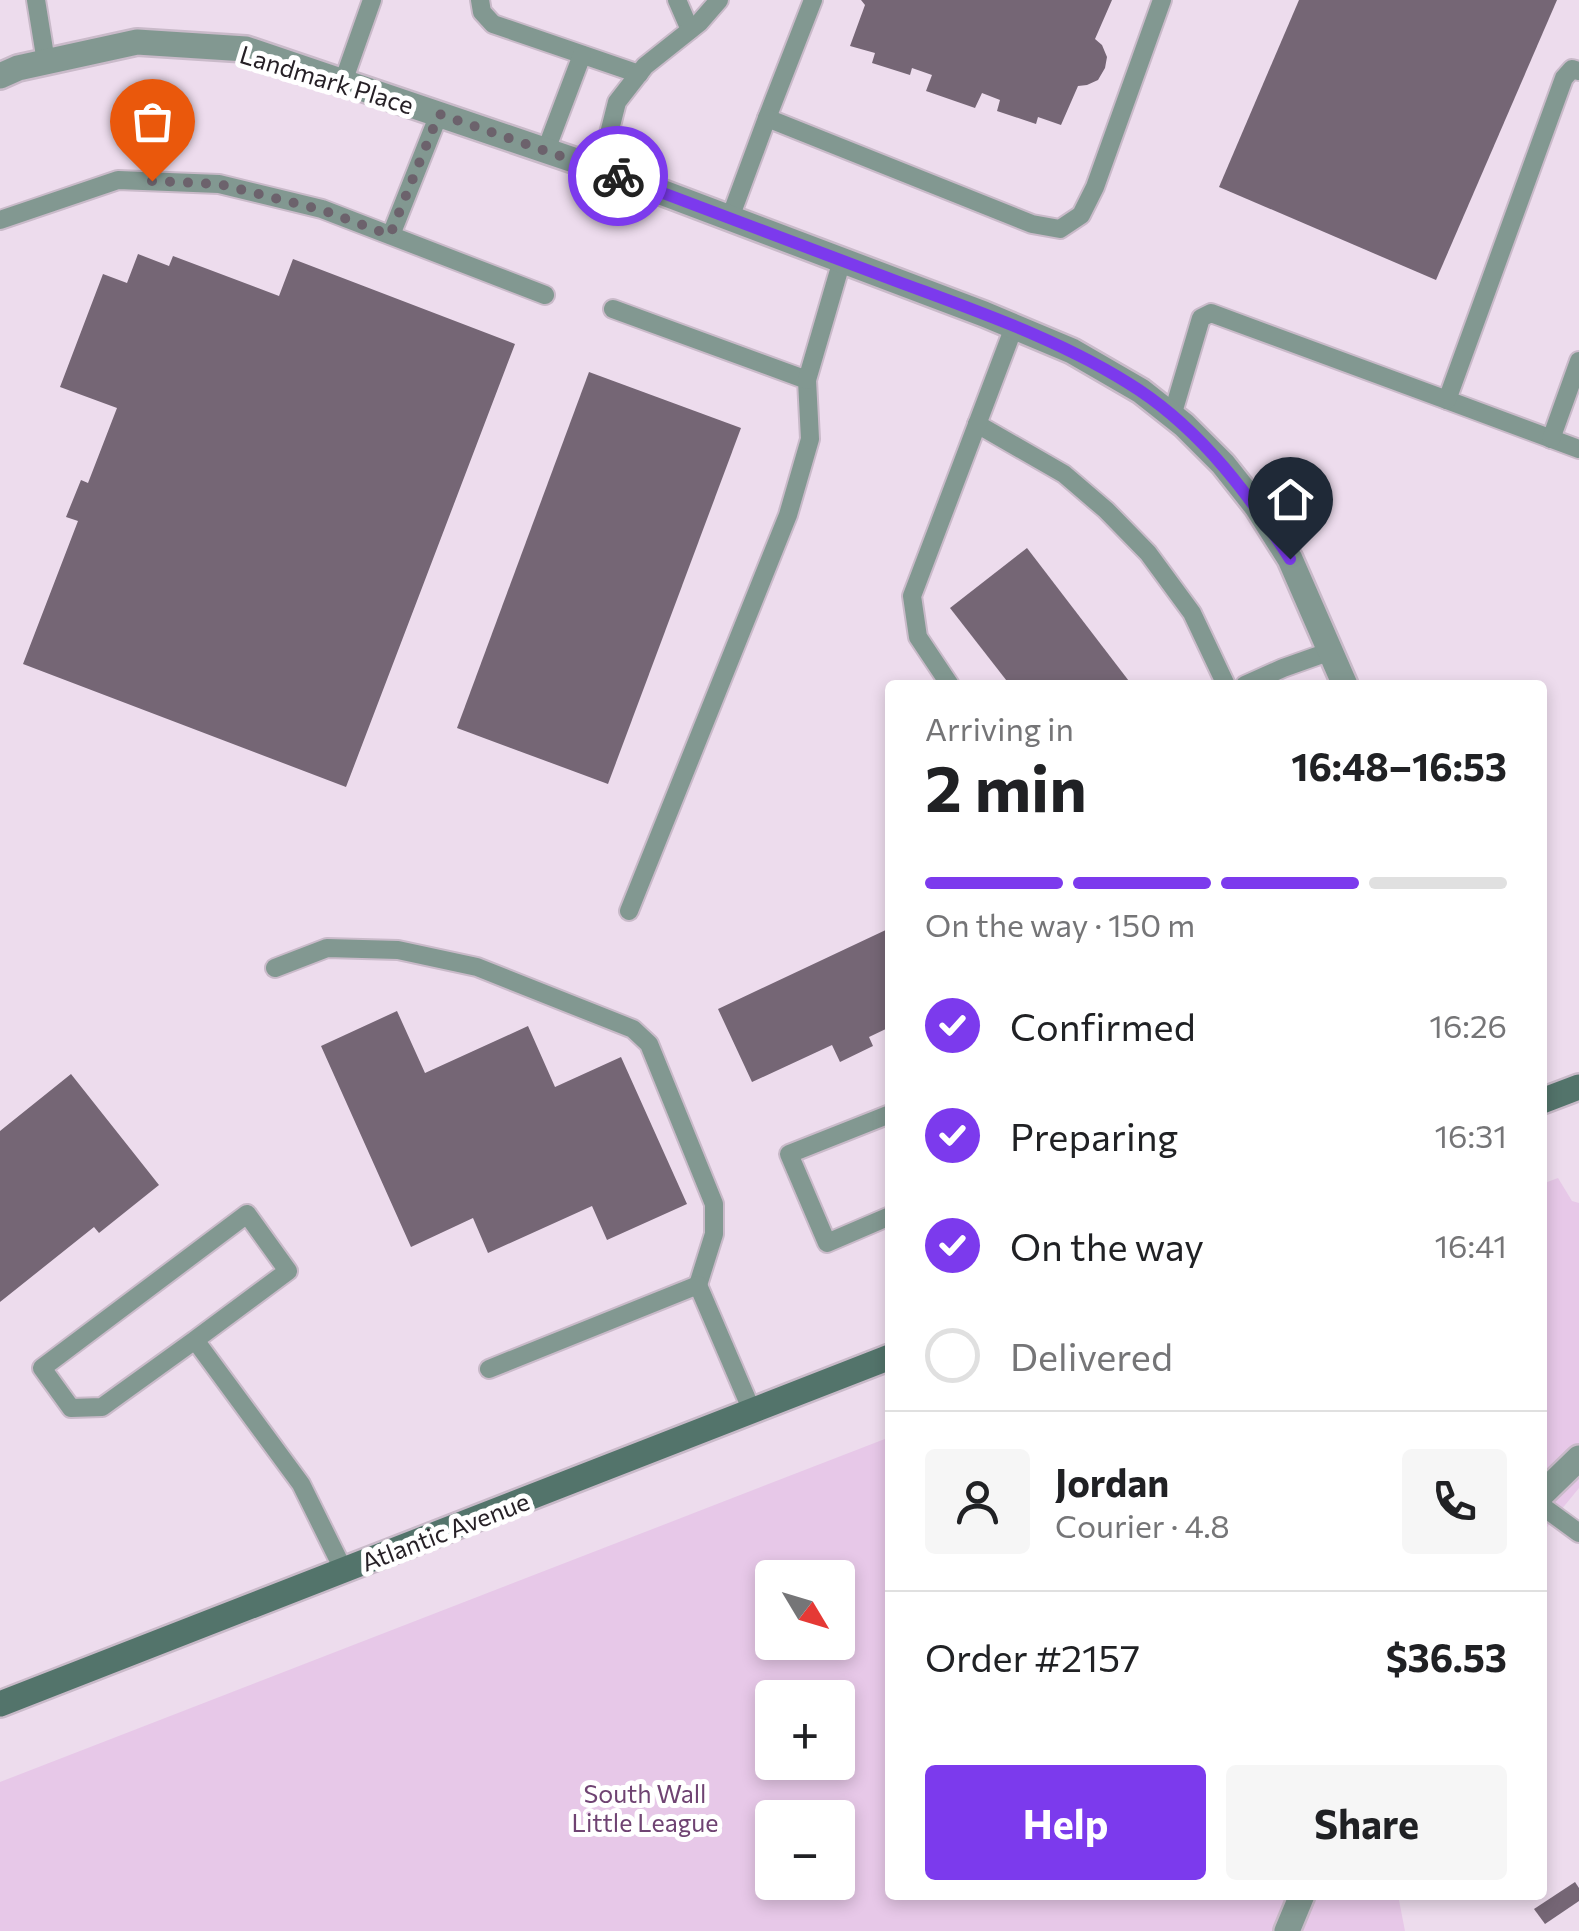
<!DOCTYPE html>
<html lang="en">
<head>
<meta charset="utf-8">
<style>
	:root { --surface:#fff; --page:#f6f6f6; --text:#202124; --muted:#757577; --line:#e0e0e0; --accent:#7c3aed }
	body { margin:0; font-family:Commissioner,sans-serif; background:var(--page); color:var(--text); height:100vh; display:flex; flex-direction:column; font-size:38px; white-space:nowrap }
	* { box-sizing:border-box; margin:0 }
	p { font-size:32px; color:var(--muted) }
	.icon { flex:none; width:55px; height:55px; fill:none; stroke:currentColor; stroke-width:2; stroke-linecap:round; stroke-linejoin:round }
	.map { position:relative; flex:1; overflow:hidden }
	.drawer { position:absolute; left:885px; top:680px; width:662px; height:1220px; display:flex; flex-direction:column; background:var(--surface); border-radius:10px; box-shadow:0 5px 15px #0003 }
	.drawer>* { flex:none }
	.needle { width:65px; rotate:128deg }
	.controls { position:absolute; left:755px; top:1560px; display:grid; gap:20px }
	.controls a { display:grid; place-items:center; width:100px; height:100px; border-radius:10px; background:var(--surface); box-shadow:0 5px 15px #0003; font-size:50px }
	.pin { position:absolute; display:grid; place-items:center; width:85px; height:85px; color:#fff; margin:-102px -42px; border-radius:50% 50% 50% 0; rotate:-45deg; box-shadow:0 0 10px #0007 }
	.pin .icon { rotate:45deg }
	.courier { position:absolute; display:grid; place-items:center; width:100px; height:100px; margin:-50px; border:8px solid #7c3aed; border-radius:50%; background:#fff; color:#222; box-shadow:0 2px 12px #0007 }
	.head em { font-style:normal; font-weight:700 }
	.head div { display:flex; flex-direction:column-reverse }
	.head { display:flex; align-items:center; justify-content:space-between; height:170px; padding:0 40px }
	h1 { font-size:65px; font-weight:700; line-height:75px }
	.bar { display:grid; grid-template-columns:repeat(4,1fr); gap:15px 10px; align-content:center; height:120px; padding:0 40px }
	.bar i { height:12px; border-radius:8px; background:var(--line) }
	.bar .current { background:var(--accent) }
	.bar p { grid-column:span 4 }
	.line { display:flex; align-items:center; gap:25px; padding:0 40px; border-top:2px solid var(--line) }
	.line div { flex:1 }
	.round { display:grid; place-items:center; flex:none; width:105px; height:105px; border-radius:10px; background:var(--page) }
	ol { padding:0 40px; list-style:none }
	li { display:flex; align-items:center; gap:30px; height:110px }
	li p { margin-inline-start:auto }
	li .icon { padding:10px; border-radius:50%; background:var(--accent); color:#fff; stroke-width:4 }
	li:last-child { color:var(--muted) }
	li i { width:55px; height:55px; border:5px solid var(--line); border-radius:50% }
	.primary-button { display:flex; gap:20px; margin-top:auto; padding:20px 40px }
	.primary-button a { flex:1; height:115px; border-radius:10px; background:var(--accent); color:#fff; font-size:40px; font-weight:700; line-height:115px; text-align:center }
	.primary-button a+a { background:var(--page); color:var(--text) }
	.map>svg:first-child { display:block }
</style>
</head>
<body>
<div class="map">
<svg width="1579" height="1931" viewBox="0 0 1579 1931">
	<rect width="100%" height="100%" fill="#eddced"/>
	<g fill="#e7c8e8" fill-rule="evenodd">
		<path d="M1558 1178 1572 1201 1579 1203V1488L1543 1532 1542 1184Z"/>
		<path d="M890 1437V1895H1398L1405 1931H0V1782ZM772 1578H838V1642H772ZM772 1698H838V1762H772ZM772 1818H838V1882H772Z"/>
	</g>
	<g fill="#756675">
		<path d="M861 0H1112L1095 39 1102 45 1107 57 1105 68 1098 80 1087 85 1078 86 1061 125 1038 117 1036 124 997 111 1000 100 982 93 975 108 926 91 932 75 912 68 910 75 872 63 875 53 850 46 865 5Z"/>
		<path d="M1299 0H1557L1436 280 1219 187Z"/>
		<path d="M138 254 169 266 173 256 279 296 293 259 515 344 346 787 23 664 78 521 66 517 81 480 88 483 117 408 60 387 103 274 127 283Z"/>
		<path d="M589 372 741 428 608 784 457 728Z"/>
		<path d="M1027 548 1132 685H1010L950 608Z"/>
		<path d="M890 928V1027L869 1037 873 1046 840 1062 832 1045 752 1082 718 1009Z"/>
		<path d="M397 1011 425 1073 528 1026 555 1087 621 1057 687 1204 607 1240 592 1206 488 1253 473 1218 411 1247 321 1046Z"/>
		<path d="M71 1074 159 1185 99 1233 94 1227 0 1302V1131Z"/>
		<path d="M1575 1882 1579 1888V1901L1545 1924 1534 1909Z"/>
	</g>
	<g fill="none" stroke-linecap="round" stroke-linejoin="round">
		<defs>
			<g id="lane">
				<path d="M36 0 46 62"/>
				<path d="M480 0 482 12 493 24 639 74"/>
				<path d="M677 0 690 30"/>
				<path d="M343 82 372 0"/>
				<path d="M767 118 813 0"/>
				<path d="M546 150 582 55"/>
				<path d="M600 169 617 102 645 66 699 23 719 0"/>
				<path d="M730 218 767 118 1032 224 1060 229 1081 215 1095 187 1162 0"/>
				<path d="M0 220 118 180 219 184 322 209 545 295"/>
				<path d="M391 235 439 114"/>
				<path d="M613 309 807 380 810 439 788 515 629 911"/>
				<path d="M807 380 842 260"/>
				<path d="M1447 400 1579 449"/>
				<path d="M1172 416 1201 318 1211 313 1447 400 1564 78 1572 69 1579 71"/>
				<path d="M977 424 1064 474 1106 510 1148 553 1192 613 1226 685"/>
				<path d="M1551 439 1579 361"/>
				<path d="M950 685 918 637 912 596 1014 327"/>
				<path d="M1245 685 1283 668 1331 651"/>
				<path d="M275 968 327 948 398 950 477 967 633 1029 649 1044 714 1204V1234L698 1285"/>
				<path d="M890 1114 789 1154 827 1243 890 1216"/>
				<path d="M195 1340 102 1407 71 1408 42 1368 247 1214 288 1271 195 1340 301 1484 344 1571"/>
				<path d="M489 1369 698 1285 752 1411"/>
				<path d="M1542 1506 1579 1533"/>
			</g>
			<g id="street">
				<path d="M0 76 18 68 137 42 246 49 600 169 984 314 1072 351 1141 391 1184 425 1223 464 1257 507 1290 559 1345 685"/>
				<path d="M1542 1494 1579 1458"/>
				<path d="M1287 1931 1302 1895"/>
			</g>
			<g id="secondary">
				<path d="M1542 1101 1579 1087"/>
				<path d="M0 1704 890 1357"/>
			</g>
		</defs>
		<use href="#lane" stroke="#c9bac9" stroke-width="22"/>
		<use href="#street" stroke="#c9bac9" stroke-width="30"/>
		<use href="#secondary" stroke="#c9bac9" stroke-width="30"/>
		<use href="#lane" stroke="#829891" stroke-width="18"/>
		<use href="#street" stroke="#829891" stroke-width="25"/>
		<use href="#secondary" stroke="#53746b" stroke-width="25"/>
	</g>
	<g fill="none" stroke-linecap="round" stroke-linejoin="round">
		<path stroke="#6c626c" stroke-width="10" stroke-dasharray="0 18" d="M152 181 219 184 322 210 390 235 439 114 618 176"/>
		<path stroke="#7c3aed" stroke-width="12" d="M618 176C711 211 803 246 896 281 979 312 1065 341 1139 390 1203 433 1249 494 1290 559"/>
	</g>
	<g text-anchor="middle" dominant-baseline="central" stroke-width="10" stroke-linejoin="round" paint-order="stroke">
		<g font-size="25" fill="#262026" stroke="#fff">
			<text transform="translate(327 79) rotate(17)">Landmark Place</text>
			<text transform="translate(445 1531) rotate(-21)">Atlantic Avenue</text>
		</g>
		<g font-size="25" fill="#6f4372" stroke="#fff">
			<text x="645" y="1793">South Wall<tspan x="645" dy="29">Little League</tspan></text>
		</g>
	</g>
</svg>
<div class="controls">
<a><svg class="needle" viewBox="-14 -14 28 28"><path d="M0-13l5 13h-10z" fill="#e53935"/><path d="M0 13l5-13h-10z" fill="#757577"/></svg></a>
<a>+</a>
<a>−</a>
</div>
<div class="pin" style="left:152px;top:181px;background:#ea580c"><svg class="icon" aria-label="bag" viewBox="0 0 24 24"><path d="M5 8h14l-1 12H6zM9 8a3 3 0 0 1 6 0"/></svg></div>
<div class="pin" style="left:1290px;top:559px;background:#1f2937"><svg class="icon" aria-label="home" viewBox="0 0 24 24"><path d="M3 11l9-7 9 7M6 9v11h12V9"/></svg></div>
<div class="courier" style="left:618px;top:176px"><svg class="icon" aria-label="bike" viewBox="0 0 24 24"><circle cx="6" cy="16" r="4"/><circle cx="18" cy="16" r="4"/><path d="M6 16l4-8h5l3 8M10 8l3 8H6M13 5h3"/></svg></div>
<section class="drawer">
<div class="head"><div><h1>2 min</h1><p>Arriving in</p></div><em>16:48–16:53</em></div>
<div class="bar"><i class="current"></i><i class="current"></i><i class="current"></i><i></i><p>On the way · 150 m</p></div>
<ol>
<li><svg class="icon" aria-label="check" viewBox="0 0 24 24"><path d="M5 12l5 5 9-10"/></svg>Confirmed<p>16:26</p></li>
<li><svg class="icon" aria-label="check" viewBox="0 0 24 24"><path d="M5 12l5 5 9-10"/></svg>Preparing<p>16:31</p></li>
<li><svg class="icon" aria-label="check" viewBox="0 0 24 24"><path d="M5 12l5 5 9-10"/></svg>On the way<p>16:41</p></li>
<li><i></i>Delivered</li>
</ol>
<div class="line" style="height:180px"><a class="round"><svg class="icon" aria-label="person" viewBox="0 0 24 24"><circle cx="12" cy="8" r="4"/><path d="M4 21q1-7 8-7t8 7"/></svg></a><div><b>Jordan</b><p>Courier · 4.8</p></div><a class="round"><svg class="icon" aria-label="phone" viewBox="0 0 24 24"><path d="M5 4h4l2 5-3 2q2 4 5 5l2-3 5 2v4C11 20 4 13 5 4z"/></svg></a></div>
<div class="line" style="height:130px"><div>Order #2157</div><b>$36.53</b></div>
<div class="primary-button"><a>Help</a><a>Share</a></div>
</section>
</div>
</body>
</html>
